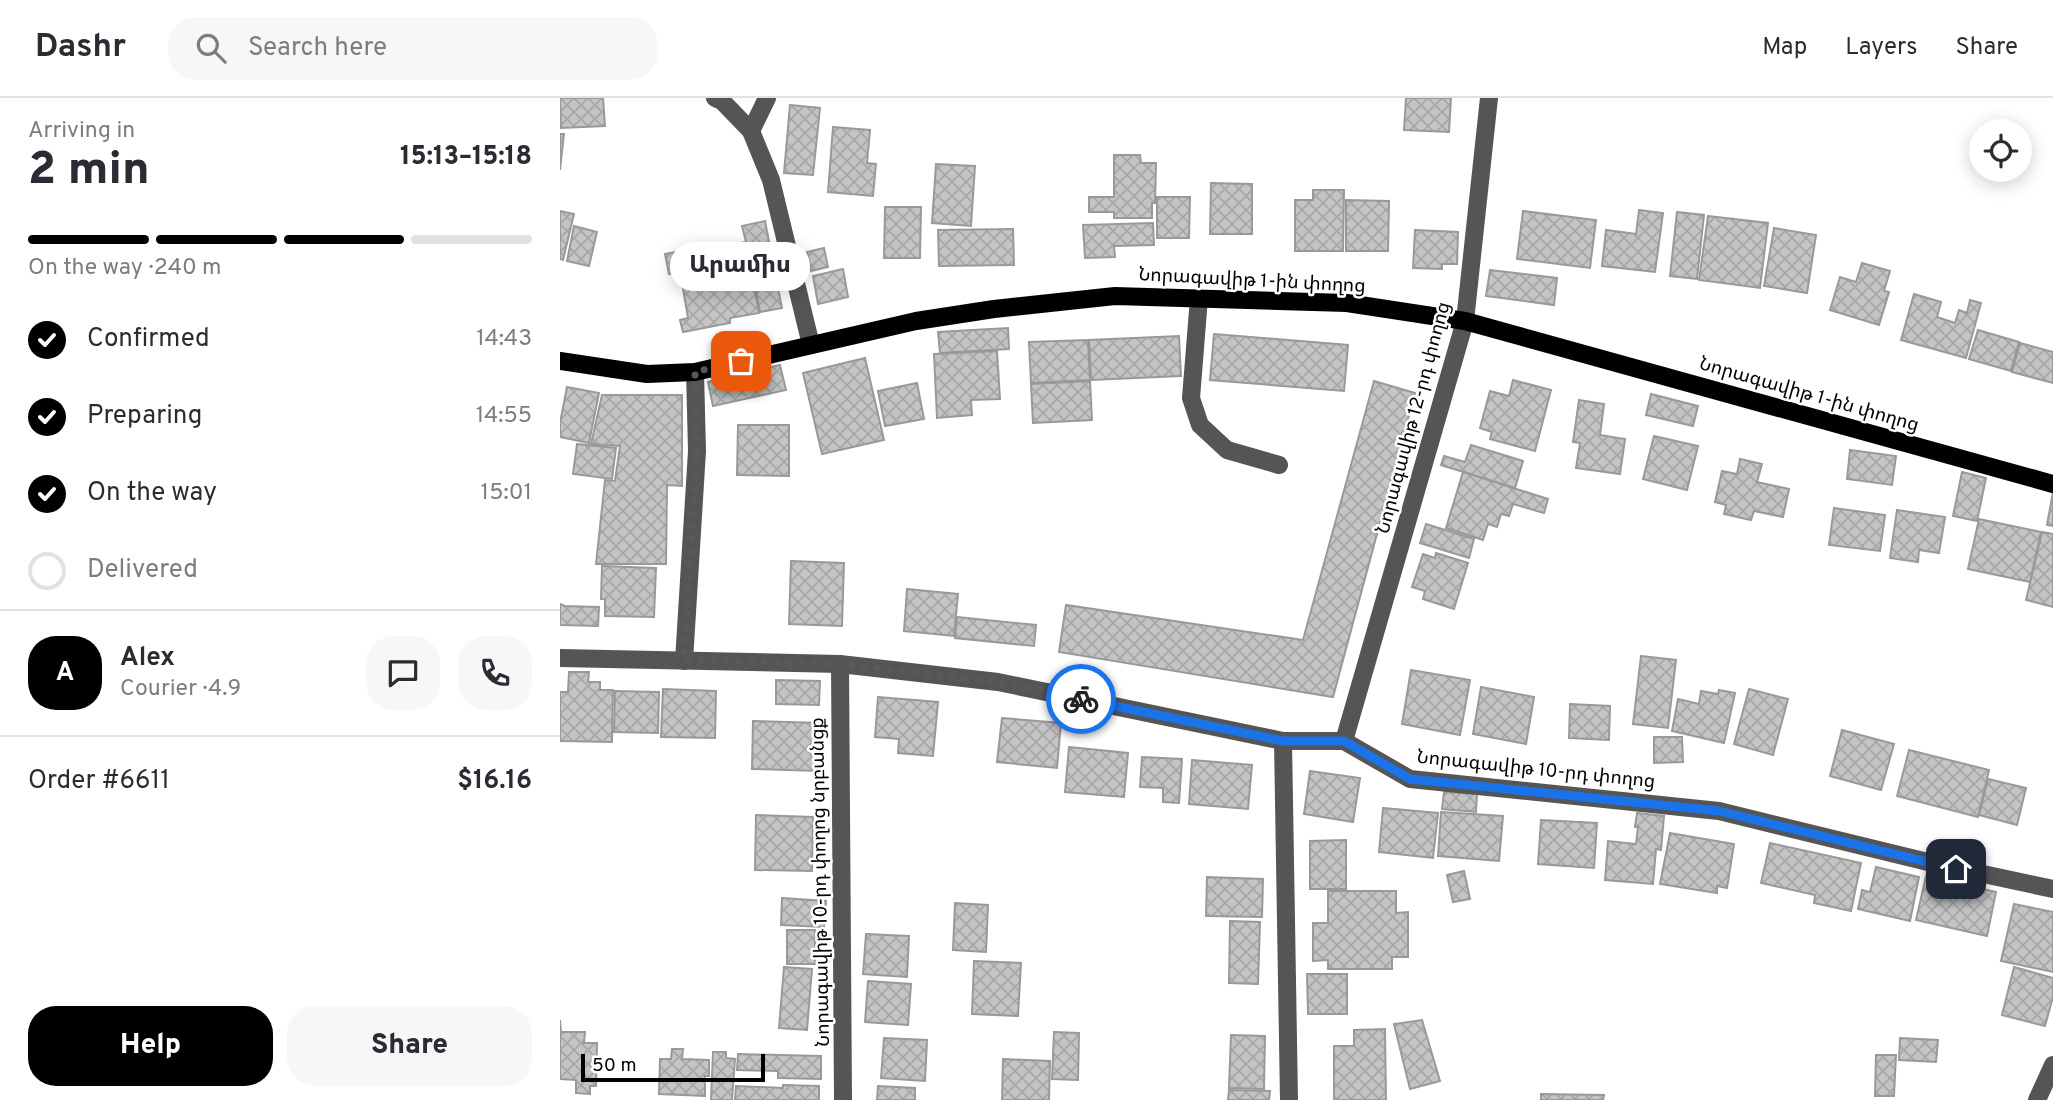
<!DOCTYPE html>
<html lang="en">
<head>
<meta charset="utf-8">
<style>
	:root { --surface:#fff; --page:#f7f7f7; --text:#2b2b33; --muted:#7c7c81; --line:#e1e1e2; --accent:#000 }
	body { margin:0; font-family:Overpass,"Noto Sans Armenian",sans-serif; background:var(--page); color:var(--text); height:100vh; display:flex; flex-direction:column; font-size:26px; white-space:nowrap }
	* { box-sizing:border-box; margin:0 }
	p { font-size:23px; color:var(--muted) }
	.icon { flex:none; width:38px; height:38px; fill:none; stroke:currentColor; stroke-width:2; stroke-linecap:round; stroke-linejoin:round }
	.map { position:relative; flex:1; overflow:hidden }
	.details { display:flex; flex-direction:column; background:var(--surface); width:560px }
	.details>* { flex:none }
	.fabs { position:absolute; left:1409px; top:21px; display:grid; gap:14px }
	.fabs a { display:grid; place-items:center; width:63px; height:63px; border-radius:50%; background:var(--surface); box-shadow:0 4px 18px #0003; font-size:35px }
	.scale { position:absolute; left:21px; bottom:18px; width:184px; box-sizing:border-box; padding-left:7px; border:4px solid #000; border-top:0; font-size:19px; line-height:24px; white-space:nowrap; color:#000; -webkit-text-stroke:5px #fff; paint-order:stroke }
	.pin { position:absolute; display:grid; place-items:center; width:60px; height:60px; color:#fff; margin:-30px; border-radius:14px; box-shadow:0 4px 10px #0006 }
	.courier { position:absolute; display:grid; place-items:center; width:70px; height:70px; margin:-35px; border:5px solid #1a73e8; border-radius:50%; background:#fff; color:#222; box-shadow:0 2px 9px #0007 }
	.bubble { position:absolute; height:49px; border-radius:24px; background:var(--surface); box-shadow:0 4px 18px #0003; font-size:23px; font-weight:800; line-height:49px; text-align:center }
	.head em { font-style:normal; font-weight:800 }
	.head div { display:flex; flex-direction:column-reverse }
	.head { display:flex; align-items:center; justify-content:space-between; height:119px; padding:0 28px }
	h1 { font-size:46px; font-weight:800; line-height:52px }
	.bar { display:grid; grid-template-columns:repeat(4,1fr); gap:10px 7px; align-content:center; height:84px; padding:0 28px }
	.bar i { height:9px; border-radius:5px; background:var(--line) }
	.bar .active { background:var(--accent) }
	.bar p { grid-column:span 4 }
	.line { display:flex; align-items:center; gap:18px; padding:0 28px; border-top:2px solid var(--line) }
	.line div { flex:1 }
	.round { display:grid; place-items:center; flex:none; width:74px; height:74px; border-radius:28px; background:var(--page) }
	ol { padding:0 28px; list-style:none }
	li { display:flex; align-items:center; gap:21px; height:77px }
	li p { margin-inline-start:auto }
	li .icon { padding:7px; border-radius:50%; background:var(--accent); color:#fff; stroke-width:4 }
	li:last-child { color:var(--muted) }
	li i { width:38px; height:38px; border:4px solid var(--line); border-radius:50% }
	.action { display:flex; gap:14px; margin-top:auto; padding:14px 28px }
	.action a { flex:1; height:80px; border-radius:28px; background:var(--accent); color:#fff; font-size:28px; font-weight:800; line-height:80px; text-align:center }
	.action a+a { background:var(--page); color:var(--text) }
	header { display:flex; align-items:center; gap:42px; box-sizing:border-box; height:98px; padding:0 35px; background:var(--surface); border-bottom:2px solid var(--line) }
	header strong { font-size:33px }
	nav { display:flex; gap:38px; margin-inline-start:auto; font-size:24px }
	.search { width:490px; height:63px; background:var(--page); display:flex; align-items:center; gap:18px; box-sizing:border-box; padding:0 24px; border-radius:28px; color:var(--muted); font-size:26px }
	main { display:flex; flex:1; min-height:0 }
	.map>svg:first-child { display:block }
</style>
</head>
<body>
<header>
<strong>Dashr</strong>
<div class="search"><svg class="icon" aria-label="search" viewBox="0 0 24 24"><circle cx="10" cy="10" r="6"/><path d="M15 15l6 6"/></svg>Search here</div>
<nav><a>Map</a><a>Layers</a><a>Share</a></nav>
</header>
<main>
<section class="details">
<div class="head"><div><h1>2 min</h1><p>Arriving in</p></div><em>15:13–15:18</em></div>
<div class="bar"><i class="active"></i><i class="active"></i><i class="active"></i><i></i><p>On the way · 240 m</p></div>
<ol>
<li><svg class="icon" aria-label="check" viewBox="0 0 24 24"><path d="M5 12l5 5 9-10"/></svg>Confirmed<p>14:43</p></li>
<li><svg class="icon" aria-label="check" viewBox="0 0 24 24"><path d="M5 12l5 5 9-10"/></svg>Preparing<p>14:55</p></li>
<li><svg class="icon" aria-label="check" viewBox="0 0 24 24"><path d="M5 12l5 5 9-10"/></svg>On the way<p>15:01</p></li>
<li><i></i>Delivered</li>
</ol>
<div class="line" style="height:126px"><b class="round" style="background:var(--accent);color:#fff">A</b><div><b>Alex</b><p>Courier · 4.9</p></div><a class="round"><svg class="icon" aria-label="chat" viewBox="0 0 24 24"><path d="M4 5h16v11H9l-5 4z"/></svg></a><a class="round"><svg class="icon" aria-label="phone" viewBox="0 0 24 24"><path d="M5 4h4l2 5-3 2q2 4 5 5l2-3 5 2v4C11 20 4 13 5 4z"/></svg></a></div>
<div class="line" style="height:91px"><div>Order #6611</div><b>$16.16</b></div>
<div class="action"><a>Help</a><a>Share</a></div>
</section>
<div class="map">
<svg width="1493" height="1002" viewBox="0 0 1493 1002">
	<defs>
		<pattern id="building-cross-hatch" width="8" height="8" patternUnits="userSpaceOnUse" patternTransform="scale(1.75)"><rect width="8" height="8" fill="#c4c4c4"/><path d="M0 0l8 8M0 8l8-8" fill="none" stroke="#a7a7a7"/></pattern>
	</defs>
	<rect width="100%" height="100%" fill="#fff"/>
	<g fill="url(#building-cross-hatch)" stroke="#999" stroke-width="2">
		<path d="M0 0H43L45 28 1 30Z"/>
		<path d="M846 0H891L889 34 844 32Z"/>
		<path d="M230 7 260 10 253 77 224 75Z"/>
		<path d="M273 29 310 32 307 65 316 66 313 98 268 94Z"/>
		<path d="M0 36H4L0 72Z"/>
		<path d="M554 57H580L581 65H596L595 105H592V120H554V114H529V99H554Z"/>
		<path d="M376 66 415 68 411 128 372 125Z"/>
		<path d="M651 85 692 86V136H650Z"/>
		<path d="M753 92H784L783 153H735V102H753Z"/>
		<path d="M597 99H630L629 140H597Z"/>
		<path d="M786 102 829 103 828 153H786Z"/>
		<path d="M325 109H361L360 160H324Z"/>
		<path d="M1079 112 1103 115 1095 174 1042 168 1046 132 1076 136Z"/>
		<path d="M0 113 14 116 3 162 0 161Z"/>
		<path d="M963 113 1036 122 1030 170 957 161Z"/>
		<path d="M1117 114 1144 117 1137 181 1110 178Z"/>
		<path d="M1148 118 1208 125 1200 190 1139 182Z"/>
		<path d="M205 123 214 169 191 173 199 215 170 220V225L123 234 120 222 128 220 121 179 135 176 137 188 142 187 138 166 156 163 154 150 186 144 182 128Z"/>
		<path d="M593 125 594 147 554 148 555 159 525 160 523 127Z"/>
		<path d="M14 128 37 134 29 168 7 163Z"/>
		<path d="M1214 130 1256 137 1247 195 1204 188Z"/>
		<path d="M453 131 454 167 379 168 378 132Z"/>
		<path d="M855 132 898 134 897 166H882V171L853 170Z"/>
		<path d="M150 147 153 162 132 166 133 171 109 176 105 156Z"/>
		<path d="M264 150 268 169 251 173 247 154Z"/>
		<path d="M1302 165 1330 173 1324 193 1329 194 1319 227 1270 212 1280 179 1296 184Z"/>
		<path d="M214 171 222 210 200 214 193 175Z"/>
		<path d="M283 171 288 199 258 206 253 178Z"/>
		<path d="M930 172 997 180 994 207 926 198Z"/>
		<path d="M1354 196 1381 204 1377 219 1395 225 1399 212 1407 215 1410 202 1421 205 1406 260 1341 242Z"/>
		<path d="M448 230 449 251 380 255 378 234Z"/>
		<path d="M1418 232 1459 244 1451 273 1409 261Z"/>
		<path d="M654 236 788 247 784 293 650 282Z"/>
		<path d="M619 238 621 278 531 282 529 242Z"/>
		<path d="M528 242 530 282 471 285 469 244Z"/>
		<path d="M1460 245 1493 254V285L1452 274Z"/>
		<path d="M437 253 440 301 411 302 412 317 377 320 374 256Z"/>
		<path d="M305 260 324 342 262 356 243 275Z"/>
		<path d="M220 267 226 292 153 308 148 284Z"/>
		<path d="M953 282 991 292 975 353 930 341 932 334 920 330 930 293 949 298Z"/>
		<path d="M530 283 532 322 473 325 471 286Z"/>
		<path d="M814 283 855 295 773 599 499 554 506 507 743 542Z"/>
		<path d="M357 285 364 321 325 328 318 293Z"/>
		<path d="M7 289 39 295 29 345 0 339V325Z"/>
		<path d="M1091 296 1138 308 1133 328 1086 317Z"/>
		<path d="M42 297H122V388L107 387 106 466H36L45 382 55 383 60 348 31 346Z"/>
		<path d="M1019 302 1044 306 1040 337 1065 341 1060 376 1016 370 1020 345 1013 344Z"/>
		<path d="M178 327H229V378L177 377Z"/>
		<path d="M1094 338 1138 348 1127 392 1083 381Z"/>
		<path d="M17 346 56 350 52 381 13 376Z"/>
		<path d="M911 347 963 363 955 390 881 367 884 358 905 364Z"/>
		<path d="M1290 352 1336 358 1332 387 1287 381Z"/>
		<path d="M1180 361 1202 366 1197 384 1229 391 1223 419 1194 413 1191 422 1164 416 1166 407 1155 404 1162 373 1177 376Z"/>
		<path d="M903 374 988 401 984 415 953 406 949 418 941 416 937 429 928 426 923 442 886 430Z"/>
		<path d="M1402 374 1426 380 1417 423 1393 418Z"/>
		<path d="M1493 394V428L1487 427Z"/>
		<path d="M1274 410 1325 417 1320 453 1269 447Z"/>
		<path d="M1337 412 1385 419 1379 455 1359 452 1358 464 1330 460Z"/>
		<path d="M1419 421 1481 434 1470 484 1408 471Z"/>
		<path d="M866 426 914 441 909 460 860 445Z"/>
		<path d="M1482 434 1493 436V509L1466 502Z"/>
		<path d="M876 455 908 465 894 511 863 501 865 493 852 489 863 456 875 460Z"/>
		<path d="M231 463 284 465 282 528 229 526Z"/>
		<path d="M42 468 96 470 94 519 45 518V501H41Z"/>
		<path d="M347 491 398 496 394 538 344 533Z"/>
		<path d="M0 506 5 508 39 509 38 528 0 527Z"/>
		<path d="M397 519 476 527 474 548 395 540Z"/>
		<path d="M1081 558 1116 562 1108 630 1073 626Z"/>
		<path d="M851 572 910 582 900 637 842 626Z"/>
		<path d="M9 574H29L28 584H40V592H53L52 644 0 643V594H8Z"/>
		<path d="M216 582 260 583 259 607 216 606Z"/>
		<path d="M921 589 974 599 966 646 913 636Z"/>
		<path d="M103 591 156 593 155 640 101 639Z"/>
		<path d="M1189 591 1228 601 1213 657 1174 646Z"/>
		<path d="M1159 592 1175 595 1164 645 1112 633 1118 601 1139 606 1141 593 1158 596Z"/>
		<path d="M55 593 99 594 98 635 54 634Z"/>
		<path d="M318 599 378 604 373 658 338 655 339 641 315 639Z"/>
		<path d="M1010 606 1050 608 1049 642 1009 640Z"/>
		<path d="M442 620 501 625 497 670 437 664Z"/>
		<path d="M193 623 261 625 259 673 192 671Z"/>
		<path d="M1282 632 1334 646 1321 692 1270 678Z"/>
		<path d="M1094 639H1122L1123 664 1094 665Z"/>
		<path d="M509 649 568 655 564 699 505 694Z"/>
		<path d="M1349 652 1429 672 1418 719 1337 698Z"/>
		<path d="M582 659 622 661 619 705 603 704V690L580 689Z"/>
		<path d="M632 662 692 667 688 711 629 706Z"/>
		<path d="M750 673 800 680 793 724 744 716Z"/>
		<path d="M1428 681 1466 690 1457 727 1419 717Z"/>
		<path d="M884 694 917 696 916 714 882 711Z"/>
		<path d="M823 710 878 715 873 760 819 754Z"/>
		<path d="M881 714 943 718 939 763 878 758Z"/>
		<path d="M1077 715 1104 718 1101 752 1096 751 1093 786 1045 782 1048 743 1076 746 1078 729H1075Z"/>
		<path d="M196 717 253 719 252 773 195 772Z"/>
		<path d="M981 722 1037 725 1034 770 978 766Z"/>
		<path d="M1110 735 1174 746 1167 790 1157 788V795L1100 786Z"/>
		<path d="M786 742V791H750V743Z"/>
		<path d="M1210 745 1301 765 1291 813 1254 805 1255 797 1201 785Z"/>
		<path d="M1316 769 1359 779 1350 823 1298 811 1302 792 1310 794Z"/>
		<path d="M904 773 910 801 893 804 887 777Z"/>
		<path d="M1366 778 1436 794 1427 838 1356 822Z"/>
		<path d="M647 779 703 781 702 819 646 818Z"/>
		<path d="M768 793H836V815L848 814V859H832V871H768V862L753 863V825H768Z"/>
		<path d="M222 800 266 803 264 829 221 827Z"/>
		<path d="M395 805 428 807 426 854 393 852Z"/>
		<path d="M1454 806 1493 814V874L1441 863Z"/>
		<path d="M670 823 700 824 698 886 669 885Z"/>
		<rect x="227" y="832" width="28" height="34"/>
		<path d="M306 836 349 838 347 879 303 876Z"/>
		<path d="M414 863 461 865 458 918 412 916Z"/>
		<path d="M224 869 252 871 247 932 219 930Z"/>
		<path d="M1454 869 1493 880V899L1485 928 1442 917Z"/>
		<path d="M747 876H787V916H748Z"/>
		<path d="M308 883 351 886 348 927 305 924Z"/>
		<path d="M0 922 1 934H25L24 945H37L36 988H30V996L16 995V982L0 981Z"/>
		<path d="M862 922 880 983 850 991 834 926Z"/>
		<path d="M825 931 826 1002H774V948H794V932Z"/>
		<path d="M494 934 519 935 518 982 492 981Z"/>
		<path d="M671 937 705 938 704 991 669 990Z"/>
		<path d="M324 940 367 942 365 983 321 980Z"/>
		<path d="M1340 940 1378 942 1376 964 1339 962Z"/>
		<path d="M112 951H123L122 961 149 962V978H145V998L99 996 100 961H111Z"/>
		<path d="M153 954H166V960L175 961 172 1002H151Z"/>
		<path d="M178 956 261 958V981L218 980V973L177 972Z"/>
		<path d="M1316 957H1336L1334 998H1315Z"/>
		<path d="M443 961 490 963 489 1002H442Z"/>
		<path d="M223 987 259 988V1002H175L176 988 223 990Z"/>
		<path d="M318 988 355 990V1002H317Z"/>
		<path d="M669 992 710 993 709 1002H668Z"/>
		<path d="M981 996 1044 997 1043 1002H981Z"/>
	</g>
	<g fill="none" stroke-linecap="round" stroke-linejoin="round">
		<g stroke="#555" stroke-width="18">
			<path d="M155 0 162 3 191 33 211 82 251 247"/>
			<path d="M191 33 207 0"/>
			<path d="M639 200 631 300 640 327 667 352 719 367"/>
			<path d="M0 560 280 566 438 584 723 643H784L850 681 1159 713 1372 765 1493 791"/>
			<path d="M124 563 137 353 135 274"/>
			<path d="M280 566 283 1002"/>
			<path d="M723 643 729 1002"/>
			<path d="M784 643 905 223 929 0"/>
			<path d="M1477 1002 1493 967"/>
		</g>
		<path stroke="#000" stroke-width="18" d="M0 263 87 276 135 274 356 223 434 211 555 198 787 205 905 223 1493 386"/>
	</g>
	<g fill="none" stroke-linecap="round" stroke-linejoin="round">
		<path stroke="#595959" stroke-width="7" stroke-dasharray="0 12.6" d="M181 263 135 274 137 353 124 562 280 566 438 584 521 601"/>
		<path stroke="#1a73e8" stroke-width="9" d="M521 601 723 643H784L850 681 1159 713 1396 771"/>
	</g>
	<g text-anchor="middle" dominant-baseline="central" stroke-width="5" stroke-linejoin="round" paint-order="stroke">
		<g font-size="19" fill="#000" stroke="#fff">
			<text transform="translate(692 183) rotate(3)">Նորագավիթ 1-ին փողոց</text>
			<text transform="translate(1249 297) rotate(16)">Նորագավիթ 1-ին փողոց</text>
			<text transform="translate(854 320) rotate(-75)">Նորագավիթ 12-րդ փողոց</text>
			<text transform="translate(976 672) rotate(6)">Նորագավիթ 10-րդ փողոց</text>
			<text transform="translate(261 784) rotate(-91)">Նորագավիթ 10-րդ փողոց նրբանցք</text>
		</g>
	</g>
</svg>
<div class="fabs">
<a><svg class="icon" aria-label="locate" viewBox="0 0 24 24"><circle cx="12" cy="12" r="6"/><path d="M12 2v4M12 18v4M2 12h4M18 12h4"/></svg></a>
</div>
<div class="scale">50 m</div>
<div class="pin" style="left:181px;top:263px;background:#ea580c"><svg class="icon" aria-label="bag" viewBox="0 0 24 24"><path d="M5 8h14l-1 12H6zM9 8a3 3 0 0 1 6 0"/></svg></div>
<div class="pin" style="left:1396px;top:771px;background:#1f2937"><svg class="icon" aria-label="home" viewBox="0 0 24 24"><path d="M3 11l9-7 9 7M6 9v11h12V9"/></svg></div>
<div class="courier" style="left:521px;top:601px"><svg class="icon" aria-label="bike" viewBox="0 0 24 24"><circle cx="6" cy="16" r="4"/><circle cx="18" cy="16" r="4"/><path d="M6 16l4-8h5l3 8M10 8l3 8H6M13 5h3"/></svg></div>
<div class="bubble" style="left:110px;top:144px;width:140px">Արամիս</div>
</div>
</main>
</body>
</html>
